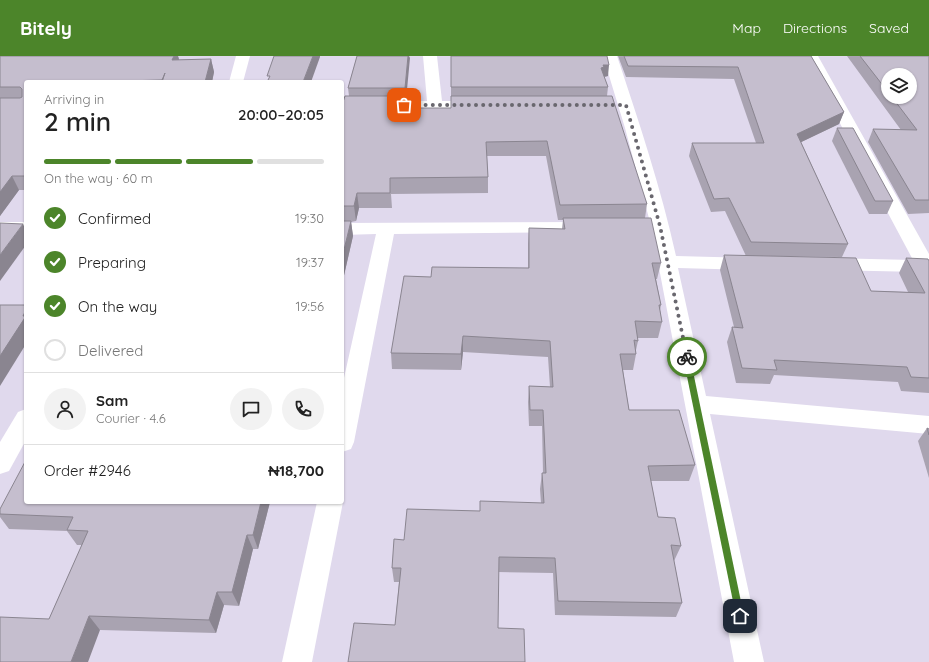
<!DOCTYPE html>
<html lang="en">
<head>
<meta charset="utf-8">
<style>
	:root { --surface:#fff; --page:#f2f2f2; --text:#222; --muted:#767676; --line:#e0e0e0; --accent:#4c852a }
	body { margin:0; font-family:Quicksand,sans-serif; background:var(--page); color:var(--text); height:100vh; display:flex; flex-direction:column; font-size:15px; white-space:nowrap }
	* { box-sizing:border-box; margin:0 }
	p { font-size:13px; color:var(--muted) }
	.icon { flex:none; width:22px; height:22px; fill:none; stroke:currentColor; stroke-width:2; stroke-linecap:round; stroke-linejoin:round }
	.map { position:relative; flex:1; overflow:hidden }
	.details { position:absolute; left:24px; top:24px; width:320px; height:424px; display:flex; flex-direction:column; background:var(--surface); border-radius:4px; box-shadow:0 1px 3px #0004 }
	.details>* { flex:none }
	.tools { position:absolute; left:881px; top:12px; display:grid; gap:8px }
	.tools a { display:grid; place-items:center; width:36px; height:36px; border-radius:50%; background:var(--surface); box-shadow:0 1px 3px #0004; font-size:20px }
	.pin { position:absolute; display:grid; place-items:center; width:34px; height:34px; color:#fff; margin:-17px; border-radius:8px; box-shadow:0 2px 6px #0006 }
	.courier { position:absolute; display:grid; place-items:center; width:40px; height:40px; margin:-20px; border:3px solid #4c852a; border-radius:50%; background:#fff; color:#222; box-shadow:0 1px 5px #0007 }
	.overview em { font-style:normal; font-weight:600 }
	.overview div { display:flex; flex-direction:column-reverse }
	.overview { display:flex; align-items:center; justify-content:space-between; height:68px; padding:0 20px }
	h1 { font-size:26px; font-weight:600; line-height:30px }
	.bar { display:grid; grid-template-columns:repeat(4,1fr); gap:6px 4px; align-content:center; height:48px; padding:0 20px }
	.bar i { height:5px; border-radius:3px; background:var(--line) }
	.bar .selected { background:var(--accent) }
	.bar p { grid-column:span 4 }
	.line { display:flex; align-items:center; gap:10px; padding:0 20px; border-top:1px solid var(--line) }
	.line div { flex:1 }
	.round { display:grid; place-items:center; flex:none; width:42px; height:42px; border-radius:21px; background:var(--page) }
	ol { padding:0 20px; list-style:none }
	li { display:flex; align-items:center; gap:12px; height:44px }
	li p { margin-inline-start:auto }
	li .icon { padding:4px; border-radius:50%; background:var(--accent); color:#fff; stroke-width:4 }
	li:last-child { color:var(--muted) }
	li i { width:22px; height:22px; border:2px solid var(--line); border-radius:50% }
	header { display:flex; align-items:center; gap:24px; box-sizing:border-box; height:56px; padding:0 20px; background:var(--accent); color:#fff }
	header strong { font-size:19px }
	nav { display:flex; gap:22px; margin-inline-start:auto; font-size:14px }
	.map>svg:first-child { display:block }
</style>
</head>
<body>
<header>
<strong>Bitely</strong>
<nav><a>Map</a><a>Directions</a><a>Saved</a></nav>
</header>
<div class="map">
<svg width="929" height="606" viewBox="0 0 929 606">
	<rect width="100%" height="100%" fill="#e0d9ed"/>
	<g fill="none" stroke-linecap="round" stroke-linejoin="round">
		<g fill="#fff" fill-rule="evenodd">
			<path d="M236 0H250L243 26H229Z"/>
			<path d="M423 0H437L442 45H481L486 46 488 49 486 52 481 53H342V45H427Z"/>
			<path d="M603 0H617C639 66 661 132 676 200L752 202 759 204 762 208 759 212 752 214 678 212 706 340 929 360V378L710 358 764 606H734L651 170 625 72Z"/>
			<path d="M804 0H818L929 198V221L922 219 920 216 828 214 821 212 818 208 821 204 828 202 913 204Z"/>
			<rect x="0" y="166" width="26" height="12"/>
			<path d="M591 166 597 167 600 171 597 175 591 176 394 178 354 386 351 393 342 396V331L376 178 342 179V167Z"/>
			<path d="M26 353V384L9 415 0 418V386L18 356Z"/>
			<path d="M342 444 343 446 312 606H282L317 446H342Z"/>
		</g>
	</g>
	<g fill="#a9a3b1" fill-rule="evenodd">
		<path d="M0 0H178L179 4 211 3 214 16 212 26H26V134H19L0 160Z"/>
		<path d="M357 0H409L406 44H404L405 52H451V0L608 20 604 21 608 31 607 40 647 148 645 162 661 207 657 223H656L661 249 660 254 662 266 658 282H637L638 285 636 294V298L633 314H623L629 354 695 409 689 425H651L658 461 681 490 674 505 682 547 676 561 555 559 553 517 498 516 395 569 399 526H394L392 512 404 484 480 455 541 447 540 433 542 417H543L542 370H529L528 346 529 330 550 331 548 301 463 296 461 314 392 313 391 297 431 221 528 212V188L529 172 562 173 563 164H558L546 100H487L488 121V137L391 138 392 152H359L356 165 351 166 353 180 342 228V49L349 40 348 32Z"/>
		<path d="M618 0H811L844 56 839 68 801 86 848 188 842 201 746 200 725 155 711 156 689 100 692 87H756L734 23 626 21Z"/>
		<path d="M847 0H929V157L908 158 868 86 873 73 901 74ZM888 19 910 41H888Z"/>
		<path d="M837 72 893 145 887 158H869L832 85Z"/>
		<path d="M724 199 871 235 908 236 899 217 906 202 929 205V337L901 335 898 326 774 319 770 328 736 327 727 286 732 271H734L720 214Z"/>
		<path d="M927 372 929 373V422L918 385Z"/>
		<path d="M26 446H270L258 493H253L239 550 224 549 216 577 100 574 49 563 82 489H77L67 475 9 473 0 461V453Z"/>
	</g>
	<g fill="#8a8590">
		<path d="M173 0H178L180 7 172 4Z"/>
		<path d="M313 0H320V1L311 26H303Z"/>
		<path d="M408 0H409L410 2 406 44 405 32Z"/>
		<path d="M211 3 214 16 212 26H205Z"/>
		<path d="M603 9H609L608 20 603 21 601 12Z"/>
		<path d="M404 40 405 54 403 52Z"/>
		<path d="M844 56 839 68 793 90 797 78Z"/>
		<path d="M12 120 19 134 0 160V136Z"/>
		<path d="M357 137 359 152 356 165 354 150Z"/>
		<path d="M351 165 353 180 342 228V202Z"/>
		<path d="M23 168 26 174V189L0 225V199Z"/>
		<path d="M26 254V288L0 330V300Z"/>
		<path d="M463 280V296L461 314V298Z"/>
		<path d="M261 446H270L258 493 253 479Z"/>
		<path d="M247 479 253 493 239 550 232 536Z"/>
		<path d="M217 536 224 549 216 577 209 564Z"/>
		<path d="M89 560 100 574 88 606H71Z"/>
	</g>
	<g fill="#c5bece" stroke="#8a8590">
		<path d="M0 0H174L172 4 211 3 205 26H162L165 17 162 24 84 26H26V120H12L0 136V42H20L22 41V33L20 31H0Z"/>
		<path d="M274 0H313L303 26H267L270 20H267Z"/>
		<path d="M357 0H408L405 32H348Z"/>
		<path d="M451 0H607L609 9H603L604 11 601 12 608 31H451Z"/>
		<path d="M624 0H811L844 56 797 78 848 188 751 186 729 142 714 143 692 87H764L738 11 628 10Z"/>
		<path d="M860 0H929V144H915L873 73 917 74 892 41H910V19H888V36Z"/>
		<path d="M345 40H404L403 52H451V40H612L647 148 560 149 547 85 486 86 488 121 390 122V137H357L354 150H342V49Z"/>
		<path d="M837 72H853L893 145H875Z"/>
		<path d="M563 162H651L661 207H652L661 249H659L662 266 635 265 638 285 634 284 636 298H620L629 354H679L695 409 648 410 658 461 675 462 681 490 671 489 682 547 558 545 555 502 499 501 498 572 524 573 525 606H348L354 567 395 569 401 512H392L394 483 404 484 407 453 480 455V445L544 447 542 417H546L543 354H530L529 330 553 331 550 285 463 280 461 298 391 297 404 220 431 221 432 211 529 212V172L565 173Z"/>
		<path d="M342 165H351L342 202Z"/>
		<path d="M0 167 23 168 0 199Z"/>
		<path d="M724 199 856 202 871 235 925 237 906 202 928 203 929 205V322L911 321 907 311 774 304 777 314 742 312 732 271 743 272Z"/>
		<path d="M0 249H26V254L23 260H26L0 300Z"/>
		<path d="M927 372 929 373V379Z"/>
		<path d="M26 404V446H261L253 479H247L232 536H217L209 564 89 560 71 606H0V561L49 563 88 475 67 474 73 461 0 458V453Z"/>
	</g>
	<path fill="#4c852a" d="M687 298 690 301 744 560 743 563 740 565 737 563 736 560 683 301Z"/>
	<g fill="none" stroke-linecap="round" stroke-linejoin="round">
		<path stroke="#69676e" stroke-width="4" stroke-dasharray="0 7.2" d="M404 49H626L660 170 687 301"/>
	</g>
</svg>
<div class="tools">
<a><svg class="icon" aria-label="layers" viewBox="0 0 24 24"><path d="M12 4l9 5-9 5-9-5zM3 14l9 5 9-5"/></svg></a>
</div>
<div class="pin" style="left:404px;top:49px;background:#ea580c"><svg class="icon" aria-label="bag" viewBox="0 0 24 24"><path d="M5 8h14l-1 12H6zM9 8a3 3 0 0 1 6 0"/></svg></div>
<div class="pin" style="left:740px;top:560px;background:#1f2937"><svg class="icon" aria-label="home" viewBox="0 0 24 24"><path d="M3 11l9-7 9 7M6 9v11h12V9"/></svg></div>
<div class="courier" style="left:687px;top:301px"><svg class="icon" aria-label="bike" viewBox="0 0 24 24"><circle cx="6" cy="16" r="4"/><circle cx="18" cy="16" r="4"/><path d="M6 16l4-8h5l3 8M10 8l3 8H6M13 5h3"/></svg></div>
<section class="details">
<div class="overview"><div><h1>2 min</h1><p>Arriving in</p></div><em>20:00–20:05</em></div>
<div class="bar"><i class="selected"></i><i class="selected"></i><i class="selected"></i><i></i><p>On the way · 60 m</p></div>
<ol>
<li><svg class="icon" aria-label="check" viewBox="0 0 24 24"><path d="M5 12l5 5 9-10"/></svg>Confirmed<p>19:30</p></li>
<li><svg class="icon" aria-label="check" viewBox="0 0 24 24"><path d="M5 12l5 5 9-10"/></svg>Preparing<p>19:37</p></li>
<li><svg class="icon" aria-label="check" viewBox="0 0 24 24"><path d="M5 12l5 5 9-10"/></svg>On the way<p>19:56</p></li>
<li><i></i>Delivered</li>
</ol>
<div class="line" style="height:72px"><a class="round"><svg class="icon" aria-label="person" viewBox="0 0 24 24"><circle cx="12" cy="8" r="4"/><path d="M4 21q1-7 8-7t8 7"/></svg></a><div><b>Sam</b><p>Courier · 4.6</p></div><a class="round"><svg class="icon" aria-label="chat" viewBox="0 0 24 24"><path d="M4 5h16v11H9l-5 4z"/></svg></a><a class="round"><svg class="icon" aria-label="phone" viewBox="0 0 24 24"><path d="M5 4h4l2 5-3 2q2 4 5 5l2-3 5 2v4C11 20 4 13 5 4z"/></svg></a></div>
<div class="line" style="height:52px"><div>Order #2946</div><b>₦18,700</b></div>
</section>
</div>
</body>
</html>
